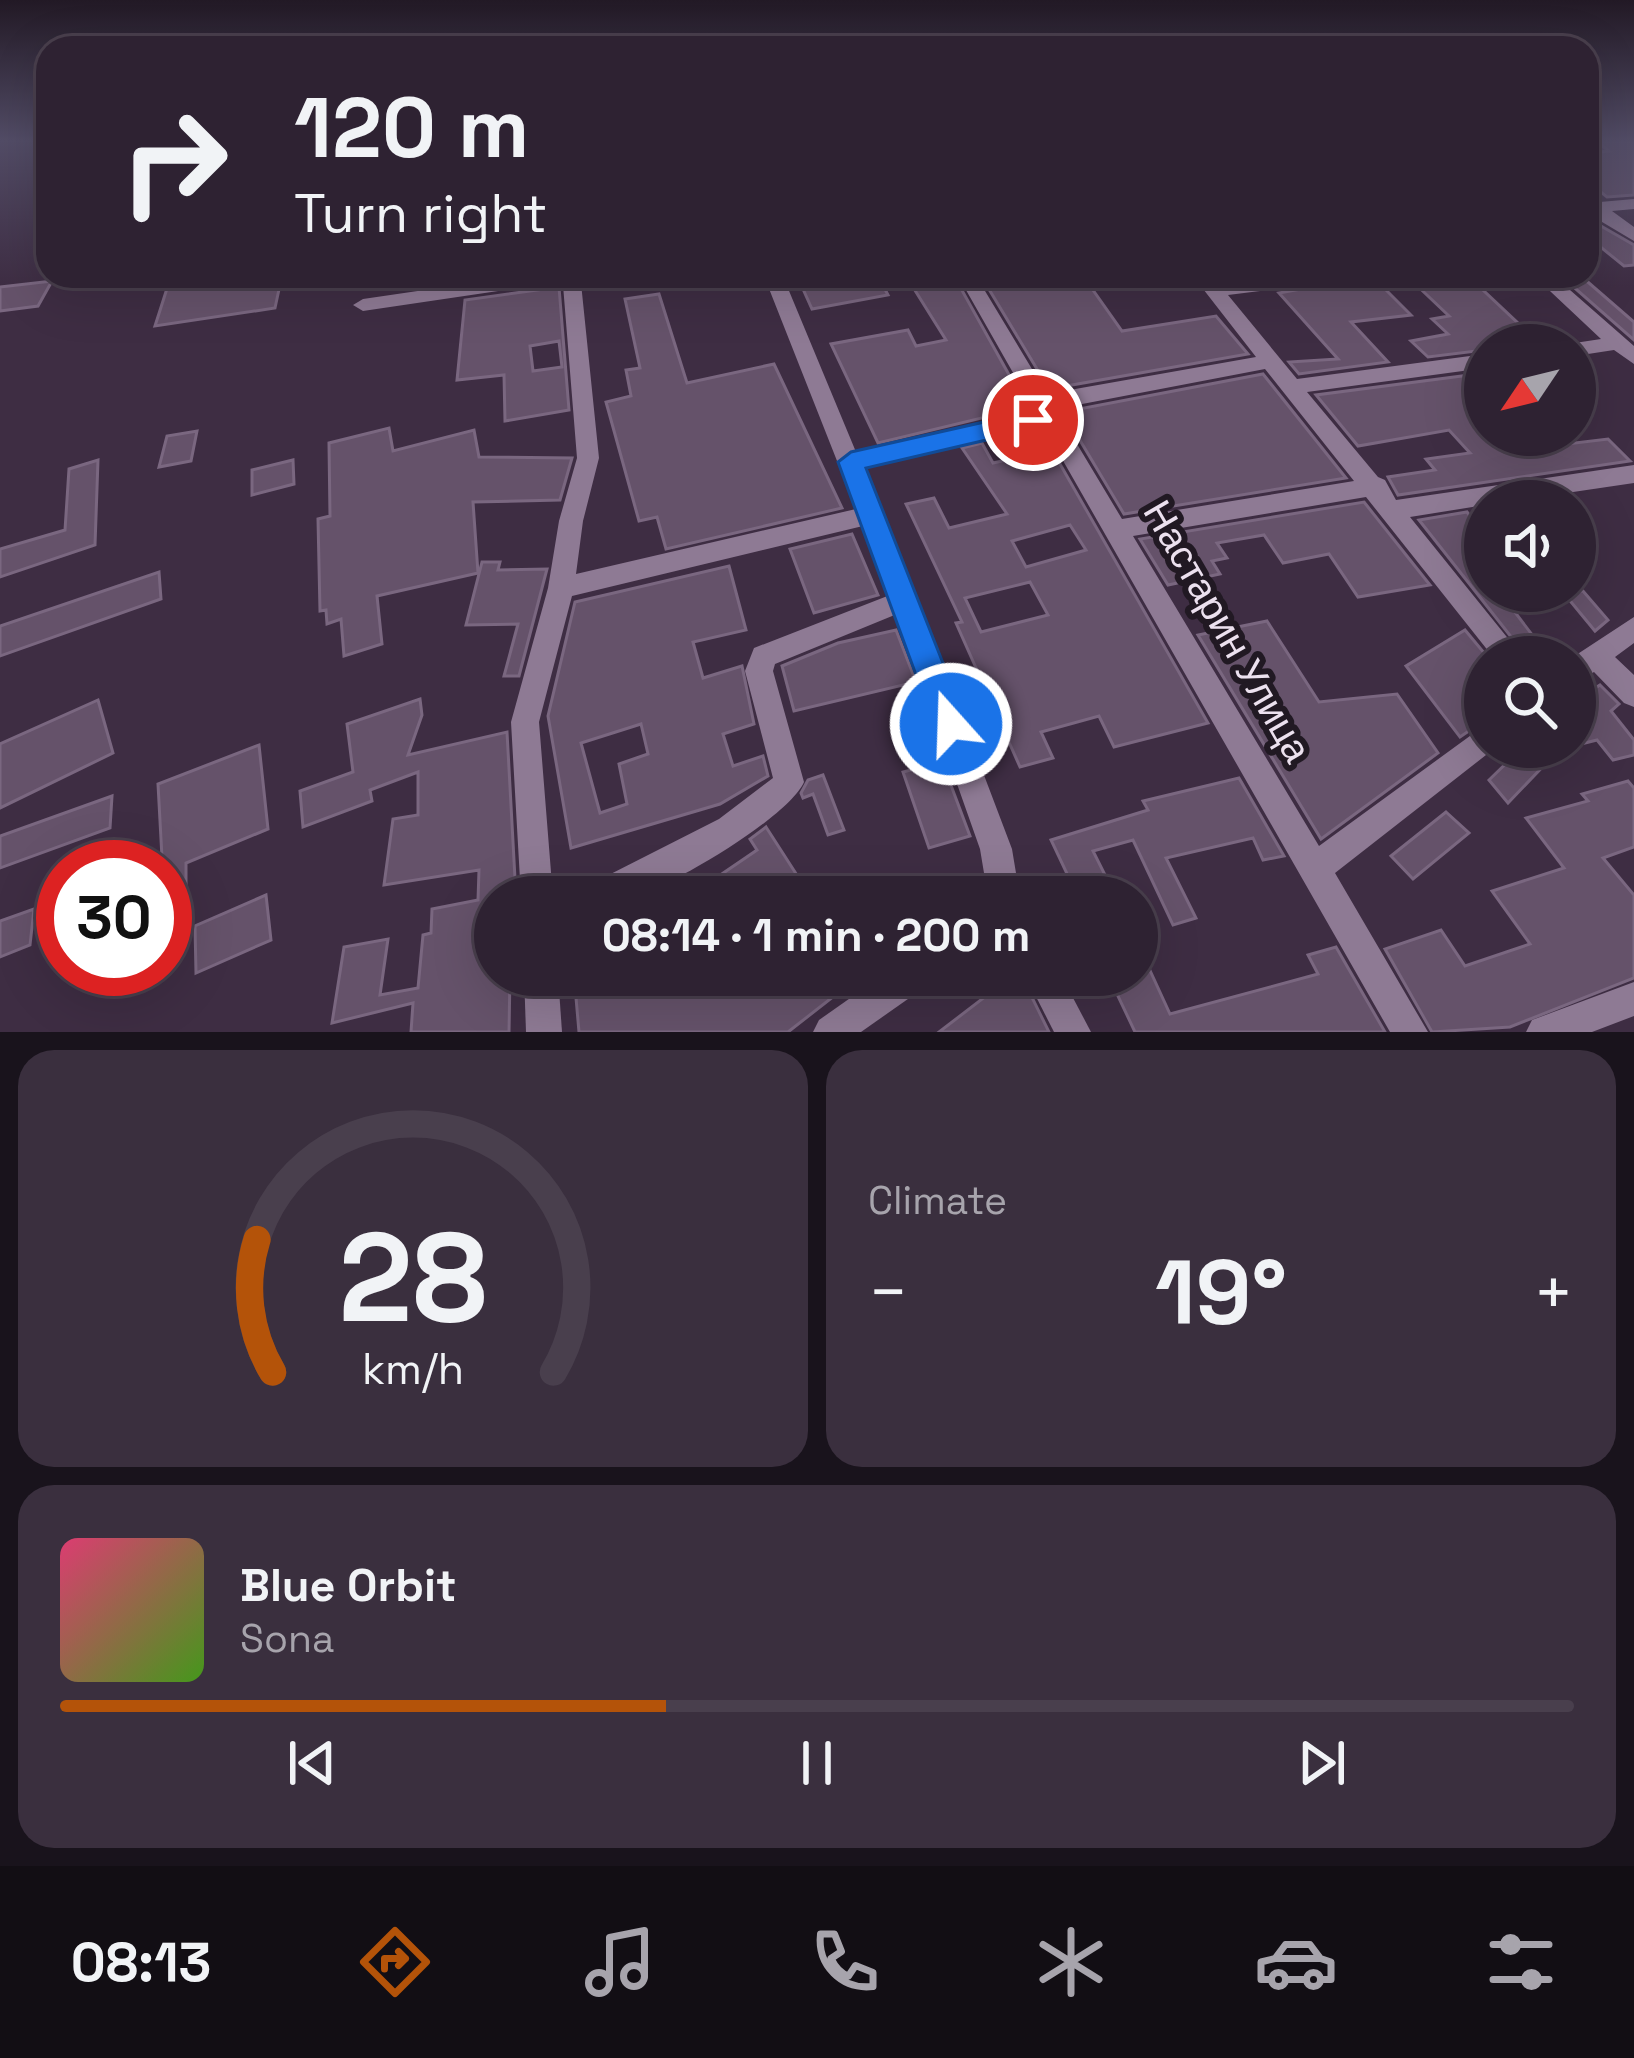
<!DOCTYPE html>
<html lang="en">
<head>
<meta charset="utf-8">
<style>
	:root { --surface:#2e2232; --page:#3a2f3e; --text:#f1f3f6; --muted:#a7a4ac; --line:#493f4d; --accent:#b45309 }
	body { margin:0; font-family:"Space Grotesk",sans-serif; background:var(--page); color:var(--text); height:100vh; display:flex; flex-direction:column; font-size:45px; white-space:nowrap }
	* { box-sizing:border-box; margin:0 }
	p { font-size:39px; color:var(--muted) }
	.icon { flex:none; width:66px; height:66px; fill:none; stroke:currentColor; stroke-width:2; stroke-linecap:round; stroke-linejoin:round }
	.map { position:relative; height:1032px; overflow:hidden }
	.panel { display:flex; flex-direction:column; gap:18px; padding:18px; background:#19131c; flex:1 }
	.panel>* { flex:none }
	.top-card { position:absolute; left:36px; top:36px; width:1563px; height:252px; border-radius:36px; box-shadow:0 12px 48px #0002,0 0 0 3px var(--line); background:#2e2232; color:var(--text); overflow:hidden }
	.needle { width:78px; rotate:235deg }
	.fabs { position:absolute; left:1464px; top:324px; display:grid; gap:24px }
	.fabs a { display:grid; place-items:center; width:132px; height:132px; border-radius:50%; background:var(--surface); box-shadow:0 12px 48px #0002,0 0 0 3px var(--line); font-size:60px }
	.speed { position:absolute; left:36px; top:840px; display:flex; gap:24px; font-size:60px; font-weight:700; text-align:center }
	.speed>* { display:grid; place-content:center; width:156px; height:156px; border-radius:50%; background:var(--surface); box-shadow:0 12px 48px #0002,0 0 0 3px var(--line); line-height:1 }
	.speed .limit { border:18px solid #d22; background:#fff; color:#111 }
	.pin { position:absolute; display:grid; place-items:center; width:102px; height:102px; color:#fff; margin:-51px; border:6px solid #fff; border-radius:50%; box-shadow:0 3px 12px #0007 }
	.me { position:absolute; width:132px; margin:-66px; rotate:340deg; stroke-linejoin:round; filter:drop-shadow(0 0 9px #0008) }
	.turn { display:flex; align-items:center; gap:42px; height:252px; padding:0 60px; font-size:54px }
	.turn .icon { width:156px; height:156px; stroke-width:2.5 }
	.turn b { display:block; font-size:84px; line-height:102px }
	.big { font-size:90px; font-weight:700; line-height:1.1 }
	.panel .tile { flex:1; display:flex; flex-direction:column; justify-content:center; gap:18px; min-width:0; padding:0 42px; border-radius:36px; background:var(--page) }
	.panel .dial { align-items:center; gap:0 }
	.dial svg { height:312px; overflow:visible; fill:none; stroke:var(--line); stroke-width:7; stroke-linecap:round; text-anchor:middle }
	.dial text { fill:var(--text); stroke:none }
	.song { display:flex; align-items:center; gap:36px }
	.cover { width:144px; height:144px; border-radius:18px; background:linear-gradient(135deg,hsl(340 70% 55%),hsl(100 70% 35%)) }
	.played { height:12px; border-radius:6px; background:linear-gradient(90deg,var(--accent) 40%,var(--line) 40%) }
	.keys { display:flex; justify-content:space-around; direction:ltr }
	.heat { display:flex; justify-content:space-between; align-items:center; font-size:66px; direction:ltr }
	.panel .tiles { flex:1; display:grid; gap:18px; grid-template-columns:1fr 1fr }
	.tile:last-child { grid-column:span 2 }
	.trip { position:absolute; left:474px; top:876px; width:684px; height:120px; border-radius:60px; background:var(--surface); box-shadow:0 12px 48px #0002,0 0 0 3px var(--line); font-weight:700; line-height:120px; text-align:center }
	.menu { display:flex; height:192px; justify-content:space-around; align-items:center; background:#120e14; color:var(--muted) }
	.menu .icon { width:84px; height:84px }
	.menu .selected { color:var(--accent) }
	.menu b { font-size:54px; color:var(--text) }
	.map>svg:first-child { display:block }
	.building { fill:#65526a; stroke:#7a6780; stroke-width:3; fill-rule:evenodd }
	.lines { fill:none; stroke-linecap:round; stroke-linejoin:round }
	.minor { fill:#8e7a94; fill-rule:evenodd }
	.route { fill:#1a73e8; stroke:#114b97; stroke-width:3 }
	.labels { text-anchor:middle; stroke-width:12; stroke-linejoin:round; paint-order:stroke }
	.street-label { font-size:39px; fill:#ece1ef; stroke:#211923 }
</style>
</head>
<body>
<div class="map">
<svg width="1634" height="1032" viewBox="0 0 1634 1032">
	<rect width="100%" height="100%" fill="#3e2d43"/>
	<g class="building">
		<path d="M1597,142h37v53l-27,2 -20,-16v-28l22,-2z"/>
		<path d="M1587,218l47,27v20l-10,1 -37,-30z"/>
		<path d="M171,276h108l2,4 -6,28 -120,18z"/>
		<path d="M853,276h25l10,19 -76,14 -9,-20z"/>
		<path d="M906,276h48l73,131 -149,36 -47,-99 77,-14 8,16 30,-6z"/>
		<path d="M981,276h102l39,55 94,-15 32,38 -199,35z"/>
		<path d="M1372,276l39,39 -60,7 37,40 -89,12 -10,-12 49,-3 -59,-66z"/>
		<path d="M1407,276h61l70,66 -53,3v5l-57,7 -17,-16 37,-7 -16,-15 17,-3z"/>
		<path d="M1561,276h20l53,46v18z"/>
		<path d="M52,281l-14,25 -38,5v-24z"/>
		<path d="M559,287l10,123 -64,11 -1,-46 -47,5 8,-80zM559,341l3,26 -29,4 -3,-25z"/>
		<path d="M659,294l28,89 87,-19 68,144 -176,41 -9,-32 -18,4 -33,-119 25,-6 -5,-26 14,-2 -15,-69z"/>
		<path d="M1485,373v62h74l8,9 41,-5 22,22 -232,34 -10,-18 47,-7 -9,-11 44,-6 -21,-23 -91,16 -42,-51z"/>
		<path d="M1263,374l83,104 -222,36 -61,-102z"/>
		<path d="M389,428l4,23 81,-21 5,27 93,1 -12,42 -87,2 5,71 -101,23 5,48 -38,12 -3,-37 -14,5 -1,-14 -6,1 -2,-92 12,-3 -1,-73z"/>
		<path d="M1040,429l168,294 -94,24 -15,-31 -58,16 12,26 -33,9 -64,-144 6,-1 -56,-118 28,-6 15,30 58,-14 -45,-66 20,-5 11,20 31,-7 -12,-20zM1070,525l16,25 -60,17 -14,-26zM1030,582l18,33 -67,17 -16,-34z"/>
		<path d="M197,431l-6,30 -32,6 8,-31z"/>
		<path d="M98,460l-3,85 -95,32v-28l65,-19 4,-61z"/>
		<path d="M293,460l1,24 -42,11v-25z"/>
		<path d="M1364,502l66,83 -72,12 -29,-43 -46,9 -19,-28 -47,8 10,15 -15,3 8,13 -52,11 -28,-46z"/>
		<path d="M1467,512l18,24v55h14l40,53 8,-1 10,14h-30l-108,-137z"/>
		<path d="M852,534l26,61 -64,18 -24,-64z"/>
		<path d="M482,562h18l-2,8 49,-1 -28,107h-15l14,-52 -52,1z"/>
		<path d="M729,566l17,64 -53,12 10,36 39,-12 12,58 -31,10 10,32 30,-10 5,20 -48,28 -149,44 -23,-132 27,-114zM641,724l7,30 -29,10 8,40 -27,9 -19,-70z"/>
		<path d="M159,572l2,27 -161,57v-30z"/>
		<path d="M1562,591h21l25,29 -13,11z"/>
		<path d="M1267,621l52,81 78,-8 41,59 -117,86 -123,-204z"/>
		<path d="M896,630l20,52 -122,29 -12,-45 56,-23z"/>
		<path d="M1465,630l20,24v66l-25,17 -54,-71z"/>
		<path d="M1600,685l19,19 -8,7 23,29v15l-21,5 -16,-20 -16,4 -6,-8v-35z"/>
		<path d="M420,699l2,16 -14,40 99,-23 9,165h-21v78h15l-1,57h-98l2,-29 -81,20 12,-76 44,-8 -8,56 38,-7 5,-53 8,-2 1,-24 46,-9 1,-30 -95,15 9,-66 25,-4v-43l-48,18 2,11 -69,26 -3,-36 53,-19 -6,-48z"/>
		<path d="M98,700l15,53 -113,55v-64z"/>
		<path d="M259,745l9,84 -82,34v42l-21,8 -7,-129z"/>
		<path d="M1523,747h23l7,9 -45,47 -19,-23z"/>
		<path d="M937,748l33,88 -41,12 -26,-76 19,-5 -5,-14z"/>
		<path d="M823,775l21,55 -16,5 -15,-41 -10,4 -2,-5 7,-13z"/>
		<path d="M1239,778l45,78 -21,4 -10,-22 -87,20 30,60 -23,7 -40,-85 -40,11 19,38 -34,8 -27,-57 97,-30 -5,-9z"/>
		<path d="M1628,781l6,7v59l-31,11 31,37v83l-124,49 -78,5 -47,-83 56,-19 24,36 65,-22 -38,-53 72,-23 -38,-50 62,-17 -6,-7z"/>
		<path d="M112,796l-2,32 -110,40v-32z"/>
		<path d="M1446,812l23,21 -56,46 -22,-23z"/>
		<path d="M766,827l45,70h-123l69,-47 -7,-11z"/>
		<path d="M266,895l5,45 -75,33 -1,-47z"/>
		<path d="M34,909l-4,36 -30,12v-36z"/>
		<path d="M1137,942l33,72 148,-40 -10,-19 28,-8 49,85h-250l-27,-57h29z"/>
		<path d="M574,975h116l5,9 13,-9h153l-73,57h-209z"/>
		<path d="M990,975h31l28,57h-110l51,-39 -8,-12z"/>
	</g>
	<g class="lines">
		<g class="minor">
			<path d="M1587,195l13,7 34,-3v10l-22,2 22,16v14l-47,-28z"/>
			<path d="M521,276h54l6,7 18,175 -16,63 -7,53 280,-65 -92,-233h68l-9,6 -36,4 69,166 170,-38 7,-6 -75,-132h18l71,118 209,-37 -63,-81h19l7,8 66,-8h54l-9,6 -102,13 69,84 188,-25v14l-178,24 71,85 7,3 11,20 238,-35v18l-121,18h-28v4l-75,12 113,140h-30l-127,-160 -233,39 186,310 166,-121v22l10,1 -160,125 93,159h-38l-348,-608 -179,44 22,46 127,335 8,48h-32l-8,-48 -83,-235 -122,50 -2,7 31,111c-15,35 -137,108 -174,115 -15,3 -33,0 -48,0l5,-11 132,-67 54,-41 -28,-107 9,-23 136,-53 -27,-69 -291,70 -33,126 14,175h-32l-10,-175 37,-134 11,-67 18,-63 -14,-173 -4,-3 -196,29 -10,-6 10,-6zM1265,369l89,112 -232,38 -66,-110z"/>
			<path d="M1534,276h20l80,70v18l-20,-14 -39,6v-11l-7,-1 33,-5z"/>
			<path d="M1634,617v26l-19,14 19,18v32l-10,-4 -30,-31 -19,11 -2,-26z"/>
			<path d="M524,975h34l4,57h-36z"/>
			<path d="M883,975h47l-5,12 -64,45h-48l6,-12z"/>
			<path d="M1025,975h36l30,57h-37z"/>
			<path d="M1634,982v34l-42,16h-66l6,-12z"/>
		</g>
	</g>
	<linearGradient id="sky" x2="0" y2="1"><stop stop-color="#221925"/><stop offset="0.49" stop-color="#524c66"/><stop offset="1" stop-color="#524c66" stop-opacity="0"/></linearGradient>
	<rect width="1634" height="287" fill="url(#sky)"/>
	<path class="route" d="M1033,411l12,9 -3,7 -176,41 101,256 -5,11 -11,5 -12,-5 -5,-11 -96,-262 13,-10z"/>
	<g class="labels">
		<g class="street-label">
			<text transform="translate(1228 631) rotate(60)" y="14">Настарин Улица</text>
		</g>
	</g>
</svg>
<div class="fabs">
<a><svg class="needle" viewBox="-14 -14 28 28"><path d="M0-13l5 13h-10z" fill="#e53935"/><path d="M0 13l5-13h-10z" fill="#a7a4ac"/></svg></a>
<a><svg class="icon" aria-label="sound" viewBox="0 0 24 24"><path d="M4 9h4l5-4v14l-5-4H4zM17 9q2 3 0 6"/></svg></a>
<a><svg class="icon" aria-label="search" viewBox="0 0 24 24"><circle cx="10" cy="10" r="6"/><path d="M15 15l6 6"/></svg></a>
</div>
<div class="speed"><div class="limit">30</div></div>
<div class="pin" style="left:1033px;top:420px;background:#d93025"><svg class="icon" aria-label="arrive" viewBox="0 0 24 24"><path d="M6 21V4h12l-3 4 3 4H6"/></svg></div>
<svg class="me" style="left:951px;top:724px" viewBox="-20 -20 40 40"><circle r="17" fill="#1a73e8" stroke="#fff" stroke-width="3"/><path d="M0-11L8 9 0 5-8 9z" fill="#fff"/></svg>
<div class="trip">08:14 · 1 min · 200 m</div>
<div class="top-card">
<div class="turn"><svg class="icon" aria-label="right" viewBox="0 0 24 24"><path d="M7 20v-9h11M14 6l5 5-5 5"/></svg><div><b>120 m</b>Turn right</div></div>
</div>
</div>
<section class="panel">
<div class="tiles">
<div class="tile dial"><svg viewBox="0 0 100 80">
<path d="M14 69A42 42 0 1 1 86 69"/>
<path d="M14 69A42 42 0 0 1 10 35" stroke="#b45309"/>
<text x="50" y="56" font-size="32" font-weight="700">28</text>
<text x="50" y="72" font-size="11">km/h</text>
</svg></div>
<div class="tile"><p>Climate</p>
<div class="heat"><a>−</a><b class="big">19°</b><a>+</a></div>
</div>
<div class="tile">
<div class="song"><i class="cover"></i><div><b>Blue Orbit</b><p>Sona</p></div></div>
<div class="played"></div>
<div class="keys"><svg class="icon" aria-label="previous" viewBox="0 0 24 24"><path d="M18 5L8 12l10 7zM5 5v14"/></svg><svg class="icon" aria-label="pause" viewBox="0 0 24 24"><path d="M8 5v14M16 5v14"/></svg><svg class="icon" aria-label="next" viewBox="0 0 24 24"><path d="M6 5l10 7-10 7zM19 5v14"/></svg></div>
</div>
</div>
</section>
<nav class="menu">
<b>08:13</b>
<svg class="icon selected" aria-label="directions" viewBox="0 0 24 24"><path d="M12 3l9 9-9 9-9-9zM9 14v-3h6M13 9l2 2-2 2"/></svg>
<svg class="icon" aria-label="music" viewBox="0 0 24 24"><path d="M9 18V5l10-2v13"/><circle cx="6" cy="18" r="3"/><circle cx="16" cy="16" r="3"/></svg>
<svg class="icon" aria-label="phone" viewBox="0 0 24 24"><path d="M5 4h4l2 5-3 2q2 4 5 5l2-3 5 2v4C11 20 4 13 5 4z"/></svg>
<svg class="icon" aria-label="climate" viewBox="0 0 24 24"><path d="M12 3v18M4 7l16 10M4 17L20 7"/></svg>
<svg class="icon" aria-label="car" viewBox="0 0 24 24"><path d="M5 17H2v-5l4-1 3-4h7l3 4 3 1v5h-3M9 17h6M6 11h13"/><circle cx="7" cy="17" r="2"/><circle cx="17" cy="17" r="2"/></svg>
<svg class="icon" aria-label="filters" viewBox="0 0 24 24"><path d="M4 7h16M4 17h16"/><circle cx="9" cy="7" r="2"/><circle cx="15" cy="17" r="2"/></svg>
</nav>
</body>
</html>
